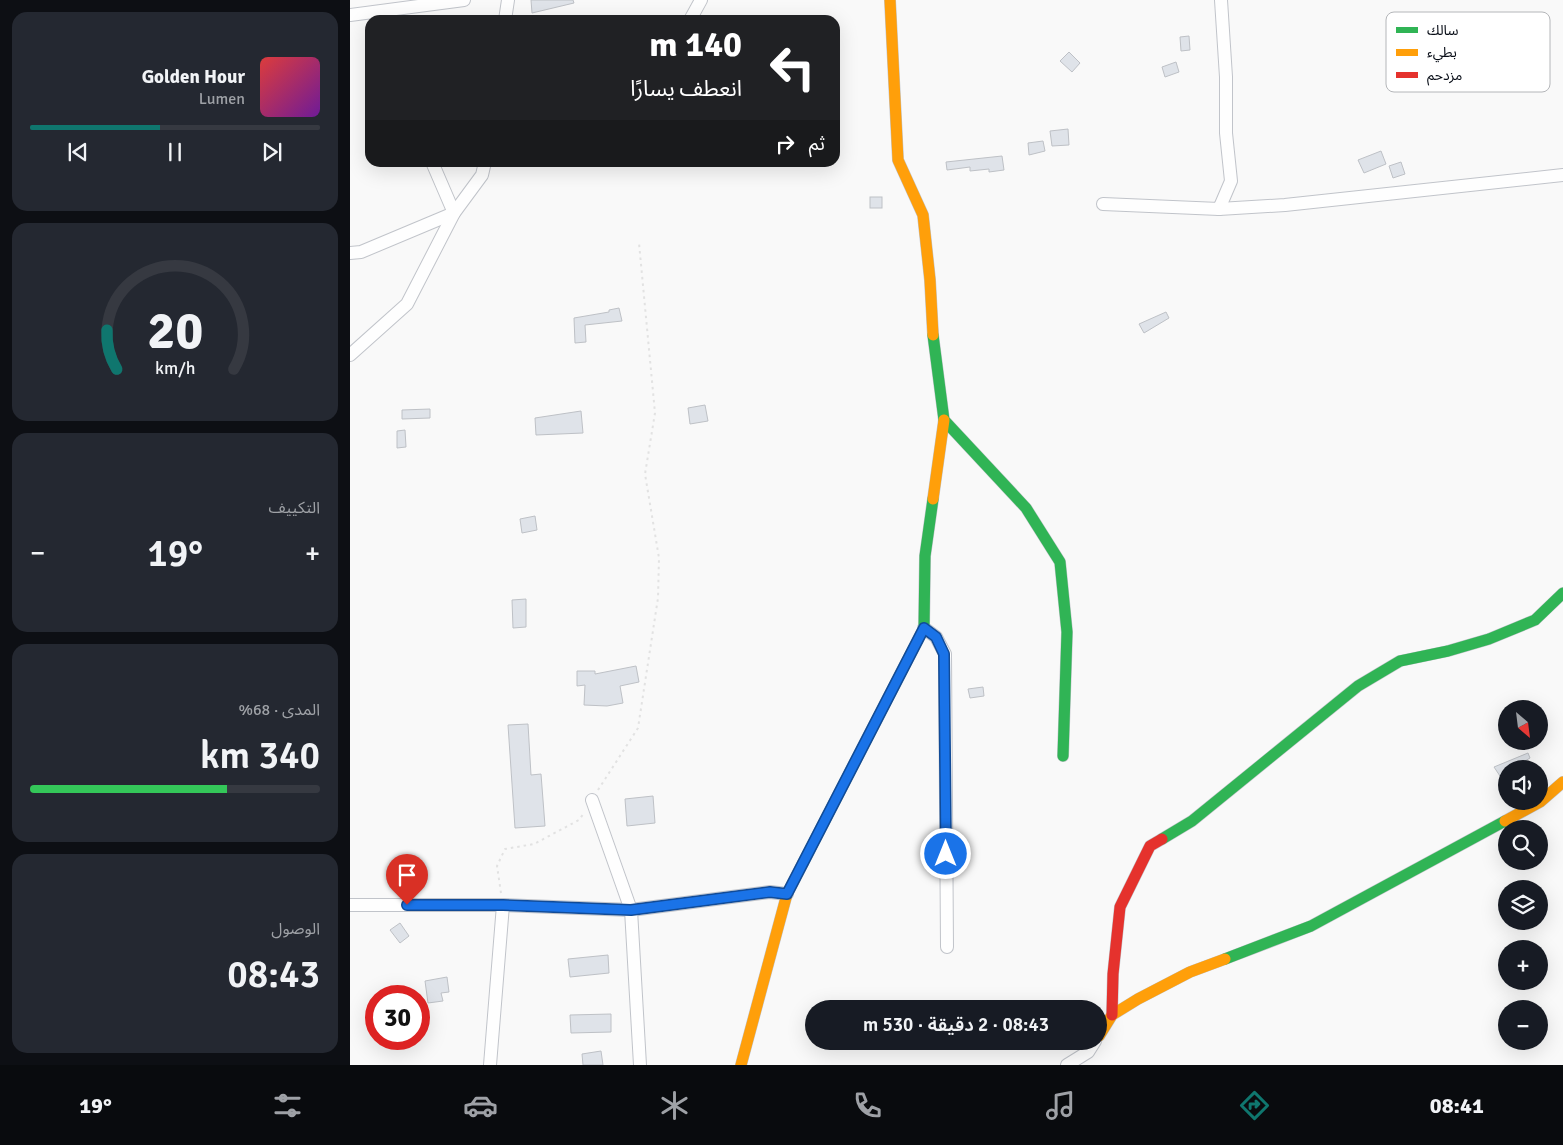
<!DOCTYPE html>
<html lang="ar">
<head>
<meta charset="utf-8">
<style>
	:root { --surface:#171b24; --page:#242831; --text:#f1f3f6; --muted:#9ea1a6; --line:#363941; --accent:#0f766e }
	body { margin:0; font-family:Signika,"Noto Sans Arabic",sans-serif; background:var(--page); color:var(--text); direction:rtl; height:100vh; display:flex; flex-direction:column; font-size:19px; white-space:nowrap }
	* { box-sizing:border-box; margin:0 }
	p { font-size:16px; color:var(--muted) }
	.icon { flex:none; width:28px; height:28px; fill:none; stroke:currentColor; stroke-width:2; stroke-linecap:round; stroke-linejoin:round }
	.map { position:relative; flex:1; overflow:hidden; direction:ltr }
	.drawer { display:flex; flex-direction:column; gap:12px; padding:12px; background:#0d0f14; width:350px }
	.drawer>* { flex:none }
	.banner { position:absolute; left:15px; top:15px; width:475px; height:152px; border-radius:15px; box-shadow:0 5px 20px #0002; direction:rtl; background:#202124; color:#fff; overflow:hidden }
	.needle { width:32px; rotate:152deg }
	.fabs { position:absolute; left:1148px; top:700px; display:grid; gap:10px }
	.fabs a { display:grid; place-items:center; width:50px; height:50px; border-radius:50%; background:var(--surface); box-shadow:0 5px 20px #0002; font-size:25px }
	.speed { position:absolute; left:15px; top:985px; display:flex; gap:10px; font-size:25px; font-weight:700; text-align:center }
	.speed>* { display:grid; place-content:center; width:65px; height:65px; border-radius:50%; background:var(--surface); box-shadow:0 5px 20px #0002; line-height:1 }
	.speed .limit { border:8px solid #d22; background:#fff; color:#111 }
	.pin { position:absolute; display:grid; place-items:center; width:42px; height:42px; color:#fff; margin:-51px -21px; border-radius:50% 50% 50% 0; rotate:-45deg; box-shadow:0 0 5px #0007 }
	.pin .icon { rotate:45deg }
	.me { position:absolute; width:55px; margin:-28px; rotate:0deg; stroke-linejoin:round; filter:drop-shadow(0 0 4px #0008) }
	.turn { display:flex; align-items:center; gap:18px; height:105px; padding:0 15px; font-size:22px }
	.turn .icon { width:65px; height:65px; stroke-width:2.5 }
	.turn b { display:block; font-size:35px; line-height:42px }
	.then { display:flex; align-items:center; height:48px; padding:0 15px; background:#0003; gap:10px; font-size:19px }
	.big { font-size:38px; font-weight:600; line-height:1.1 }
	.drawer .widget { flex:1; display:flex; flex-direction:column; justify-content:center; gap:8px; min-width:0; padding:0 18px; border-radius:15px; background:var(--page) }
	.drawer .dial { align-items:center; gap:0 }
	.dial svg { height:130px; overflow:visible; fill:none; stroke:var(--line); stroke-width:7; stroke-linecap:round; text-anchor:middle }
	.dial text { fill:var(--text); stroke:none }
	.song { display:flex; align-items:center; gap:15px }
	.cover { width:60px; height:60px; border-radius:8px; background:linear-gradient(135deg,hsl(0 70% 55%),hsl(280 70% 35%)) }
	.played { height:5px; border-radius:2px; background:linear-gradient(90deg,var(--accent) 45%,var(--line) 45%) }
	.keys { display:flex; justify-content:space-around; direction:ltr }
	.heat { display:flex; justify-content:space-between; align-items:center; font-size:28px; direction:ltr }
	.charge { height:8px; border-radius:4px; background:linear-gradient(90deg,#34c759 68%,var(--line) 0) }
	.trip { position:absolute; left:455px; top:1000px; width:302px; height:50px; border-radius:25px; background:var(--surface); box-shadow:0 5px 20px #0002; font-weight:600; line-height:50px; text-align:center; direction:rtl }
	.dock { display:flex; height:80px; justify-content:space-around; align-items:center; background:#090b0e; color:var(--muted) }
	.dock .icon { width:35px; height:35px }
	.dock .current { color:var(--accent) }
	.dock b { font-size:22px; color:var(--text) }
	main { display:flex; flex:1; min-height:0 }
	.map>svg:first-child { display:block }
	.building { fill:#dfe3e9; stroke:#bec1c6 }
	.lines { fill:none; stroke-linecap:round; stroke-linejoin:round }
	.street-casing { stroke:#c1c4ca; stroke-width:14 }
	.fast-casing { stroke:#c1c4ca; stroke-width:12 }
	.slow-casing { stroke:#c1c4ca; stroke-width:12 }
	.jam-casing { stroke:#c1c4ca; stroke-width:12 }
	.path { stroke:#e2e2e2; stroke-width:2; stroke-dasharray:2.5 4; stroke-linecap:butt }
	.street { stroke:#fefefe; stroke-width:12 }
	.fast { stroke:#30b455; stroke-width:11 }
	.slow { stroke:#ff9f0a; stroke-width:11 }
	.jam { stroke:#e5322d; stroke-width:11 }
	.route-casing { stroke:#114b97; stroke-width:12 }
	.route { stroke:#1a73e8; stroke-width:9 }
	.key { fill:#fff; stroke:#b4b6b9; stroke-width:1 }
	.key-label { font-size:14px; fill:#060b15 }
</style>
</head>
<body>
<main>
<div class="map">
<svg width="1213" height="1065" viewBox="0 0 1213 1065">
	<rect width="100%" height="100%" fill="#f9f9f9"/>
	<g class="building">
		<path d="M181,0h42l1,3 -42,10z"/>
		<path d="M839,36l1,14 -9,1 -1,-14z"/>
		<path d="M719,52l11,11 -8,9 -12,-11z"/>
		<path d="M826,62l3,10 -14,5 -3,-10z"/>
		<path d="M718,129l1,16 -17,1 -2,-15z"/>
		<path d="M693,141l2,10 -16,4 -1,-12z"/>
		<path d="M1031,151l5,13 -22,9 -6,-13z"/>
		<path d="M652,156l2,14 -15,2v-3l-19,2v-4l-23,3 -1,-8z"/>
		<path d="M1051,162l4,12 -12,4 -4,-12z"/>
		<rect x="520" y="197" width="12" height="11"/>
		<path d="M269,308l3,13 -37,4 1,17 -11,1 -1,-25 35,-6v-2z"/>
		<path d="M816,312l3,6 -25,15 -5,-9z"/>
		<path d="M355,405l3,16 -18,3 -2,-16z"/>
		<path d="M80,409v9l-28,1v-9z"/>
		<path d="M231,411l2,22 -47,2 -1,-17z"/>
		<path d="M55,430l1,17 -9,1v-17z"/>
		<path d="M185,516l2,14 -15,3 -2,-14z"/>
		<path d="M176,599v28l-13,1 -1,-28z"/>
		<path d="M286,666l3,16 -19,4 3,17 -16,3 -23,-1 1,-20 -8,1v-15h18v3z"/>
		<path d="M633,687l1,9 -14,2 -2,-9z"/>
		<path d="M178,724l3,51 10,-1 4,52 -30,2 -7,-103z"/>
		<path d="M1178,753l2,5 -18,11h-6v3l-6,4 -6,-9z"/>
		<path d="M303,796l2,27 -28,3 -2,-27z"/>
		<path d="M50,923l9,13 -9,7 -10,-13z"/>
		<path d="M258,955l1,18 -39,4 -2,-18z"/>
		<path d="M97,977l2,15 -8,1 2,8 -15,2 -3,-22z"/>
		<path d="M261,1014v18l-40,1 -1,-18z"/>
		<path d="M251,1051l2,14h-20l-1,-11z"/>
	</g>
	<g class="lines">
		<g class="street-casing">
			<g id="street">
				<path d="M0,15l114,-15"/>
				<path d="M155,20l3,-20"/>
				<path d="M340,20l11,-20"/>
				<path d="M753,204l116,5 12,-28 -5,-48v-56l-5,-77"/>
				<path d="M869,209l66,-4 278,-30"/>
				<path d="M0,253l11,-1 93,-39 -22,-51"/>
				<path d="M0,355l57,-51 47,-91 28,-38 3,-13"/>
				<path d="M574,628l12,9 9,17 2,293"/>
				<path d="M242,800l39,110 9,155"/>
				<path d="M0,905h153l128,5 139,-18 17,2"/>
				<path d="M140,1065l13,-160"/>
				<path d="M717,1065l21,-13 7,-11"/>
			</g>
		</g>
		<g class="fast-casing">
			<g id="fast">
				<path d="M583,335l11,85 82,88 34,54 7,70 -4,124"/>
				<path d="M812,839l30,-18 166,-135 42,-25 48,-10 41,-12 46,-19 28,-27"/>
				<path d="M453,863l121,-235 1,-72 8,-57"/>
				<path d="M875,959l86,-33 194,-105"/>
			</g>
		</g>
		<g class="slow-casing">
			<g id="slow">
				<path d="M540,0l8,160 25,55 7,65 3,55"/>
				<path d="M583,499l11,-79"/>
				<path d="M1155,821l35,-19 23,-20"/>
				<path d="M749,1036l13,-21 26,-16 52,-27 35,-13"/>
				<path d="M391,1065l46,-171 16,-31"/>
			</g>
		</g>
		<g class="jam-casing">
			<path id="jam" d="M762,1015l1,-41 7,-67 30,-61 12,-7"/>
		</g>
		<g class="path">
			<path d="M248,790l40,-62 20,-130 1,-40 -14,-84 10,-61 -16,-170"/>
			<path d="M151,893l-4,-27 8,-17 29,-5 45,-24 5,-7"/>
		</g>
		<use href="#street" class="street"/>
		<use href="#fast" class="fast"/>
		<use href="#slow" class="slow"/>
		<use href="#jam" class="jam"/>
	</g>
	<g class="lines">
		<g class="route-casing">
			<path id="route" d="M57,905h96l128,5 139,-18 17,2 137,-266 12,9 8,17 2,200"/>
		</g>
		<use href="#route" class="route"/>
	</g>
	<rect x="1036" y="12" width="164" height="80" rx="8" class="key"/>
	<rect x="1046" y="27" width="22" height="6" fill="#30b455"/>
	<rect x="1046" y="49" width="22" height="7" fill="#ff9f0a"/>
	<rect x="1046" y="72" width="22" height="6" fill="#e5322d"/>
	<g class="key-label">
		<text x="1077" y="35">سالك</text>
		<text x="1077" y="57">بطيء</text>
		<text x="1077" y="80">مزدحم</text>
	</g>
</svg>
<div class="fabs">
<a><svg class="needle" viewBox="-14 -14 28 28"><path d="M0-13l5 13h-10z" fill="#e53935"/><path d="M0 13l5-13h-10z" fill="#9ea1a6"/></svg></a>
<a><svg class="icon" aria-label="sound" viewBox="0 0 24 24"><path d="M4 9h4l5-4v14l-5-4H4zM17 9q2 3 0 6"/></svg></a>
<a><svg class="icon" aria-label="search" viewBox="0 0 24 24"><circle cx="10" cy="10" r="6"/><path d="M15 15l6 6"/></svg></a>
<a><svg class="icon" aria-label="layers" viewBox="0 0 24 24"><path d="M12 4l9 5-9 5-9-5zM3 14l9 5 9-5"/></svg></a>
<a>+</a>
<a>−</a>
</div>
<div class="speed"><div class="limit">30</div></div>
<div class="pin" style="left:57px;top:905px;background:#d93025"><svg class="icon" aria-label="arrive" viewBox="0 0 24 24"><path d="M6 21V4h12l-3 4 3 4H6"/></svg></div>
<svg class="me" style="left:596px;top:854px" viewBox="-20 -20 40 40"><circle r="17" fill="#1a73e8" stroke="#fff" stroke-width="3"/><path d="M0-11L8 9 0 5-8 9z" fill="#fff"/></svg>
<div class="trip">08:43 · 2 دقيقة · 530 m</div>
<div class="banner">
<div class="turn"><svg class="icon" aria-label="left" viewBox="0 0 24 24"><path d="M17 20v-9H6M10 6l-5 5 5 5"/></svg><div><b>140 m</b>انعطف يسارًا</div></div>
<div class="then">ثم<svg class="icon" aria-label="right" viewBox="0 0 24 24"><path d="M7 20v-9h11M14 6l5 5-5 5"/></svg></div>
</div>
</div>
<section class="drawer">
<div class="widget">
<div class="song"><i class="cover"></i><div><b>Golden Hour</b><p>Lumen</p></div></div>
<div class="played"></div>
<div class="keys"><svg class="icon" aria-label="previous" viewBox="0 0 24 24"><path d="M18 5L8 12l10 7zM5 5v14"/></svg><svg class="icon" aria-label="pause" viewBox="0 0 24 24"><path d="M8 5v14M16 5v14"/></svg><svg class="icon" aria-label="next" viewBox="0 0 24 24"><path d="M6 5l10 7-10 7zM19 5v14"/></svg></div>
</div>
<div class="widget dial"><svg viewBox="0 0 100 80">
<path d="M14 69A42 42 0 1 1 86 69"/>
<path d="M14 69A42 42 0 0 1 8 45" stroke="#0f766e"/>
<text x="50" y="56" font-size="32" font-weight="700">20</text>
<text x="50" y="72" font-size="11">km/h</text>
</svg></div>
<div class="widget"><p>التكييف</p>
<div class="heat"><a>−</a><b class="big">19°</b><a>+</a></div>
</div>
<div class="widget"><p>المدى · 68%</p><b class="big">340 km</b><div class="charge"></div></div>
<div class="widget"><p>الوصول</p><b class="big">08:43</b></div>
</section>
</main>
<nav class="dock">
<b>08:41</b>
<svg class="icon current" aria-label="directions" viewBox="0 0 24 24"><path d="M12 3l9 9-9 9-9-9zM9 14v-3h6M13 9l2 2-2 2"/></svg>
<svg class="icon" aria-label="music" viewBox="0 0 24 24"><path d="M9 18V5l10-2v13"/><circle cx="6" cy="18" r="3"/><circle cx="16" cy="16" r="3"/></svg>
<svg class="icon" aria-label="phone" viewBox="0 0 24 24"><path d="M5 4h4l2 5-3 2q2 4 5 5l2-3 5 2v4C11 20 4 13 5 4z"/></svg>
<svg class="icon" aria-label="climate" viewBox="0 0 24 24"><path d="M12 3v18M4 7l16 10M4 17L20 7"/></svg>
<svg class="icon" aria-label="car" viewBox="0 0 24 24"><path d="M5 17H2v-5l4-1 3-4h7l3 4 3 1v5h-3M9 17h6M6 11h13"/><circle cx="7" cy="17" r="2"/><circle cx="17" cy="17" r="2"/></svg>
<svg class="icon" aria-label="filters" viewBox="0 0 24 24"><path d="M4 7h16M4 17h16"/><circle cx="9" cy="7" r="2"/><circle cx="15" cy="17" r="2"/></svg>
<b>19°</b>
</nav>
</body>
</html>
